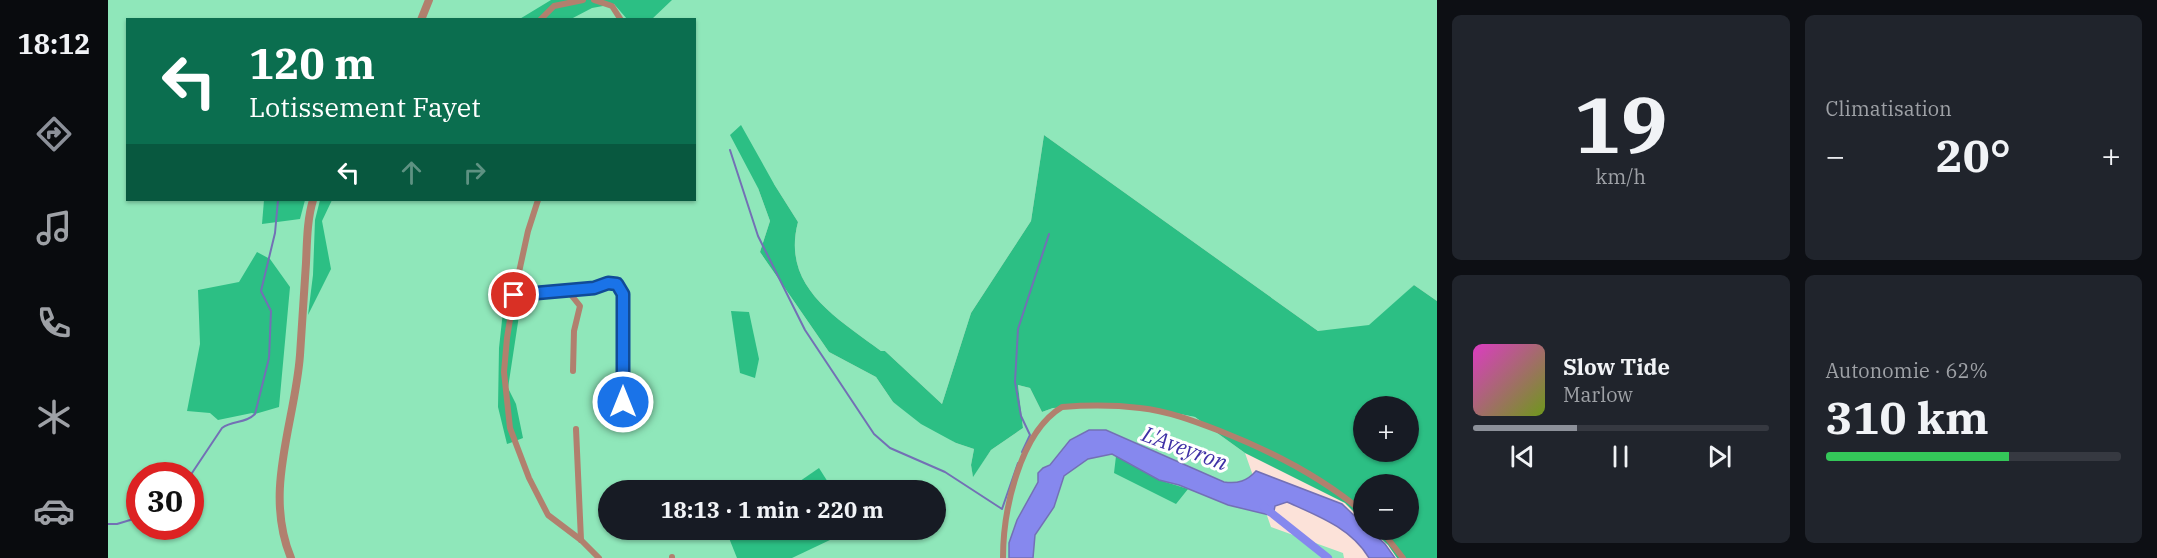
<!DOCTYPE html>
<html lang="fr">
<head>
<meta charset="utf-8">
<style>
	:root { --surface:#171b24; --page:#20242c; --text:#f1f3f6; --muted:#9ea1a6; --line:#363941; --accent:#8c9099 }
	body { margin:0; font-family:"IBM Plex Serif",serif; background:var(--page); color:var(--text); height:100vh; display:flex; flex-direction:column; font-size:22px; white-space:nowrap }
	* { box-sizing:border-box; margin:0 }
	p { font-size:20px; color:var(--muted) }
	.icon { flex:none; width:33px; height:33px; fill:none; stroke:currentColor; stroke-width:2; stroke-linecap:round; stroke-linejoin:round }
	.map { position:relative; flex:1; overflow:hidden }
	.panel { display:flex; flex-direction:column; gap:15px; padding:15px; background:#0d0f14; width:720px }
	.panel>* { flex:none }
	.top-card { position:absolute; left:18px; top:18px; width:570px; height:183px; border-radius:0px; box-shadow:0 2px 4px #0004; background:#0b6e4f; color:#fff; overflow:hidden }
	.buttons { position:absolute; left:1245px; top:396px; display:grid; gap:12px }
	.buttons a { display:grid; place-items:center; width:66px; height:66px; border-radius:50%; background:var(--surface); box-shadow:0 2px 4px #0004; font-size:30px }
	.speed { position:absolute; left:18px; top:462px; display:flex; gap:12px; font-size:30px; font-weight:700; text-align:center }
	.speed>* { display:grid; place-content:center; width:78px; height:78px; border-radius:50%; background:var(--surface); box-shadow:0 2px 4px #0004; line-height:1 }
	.speed .limit { border:9px solid #d22; background:#fff; color:#111 }
	.pin { position:absolute; display:grid; place-items:center; width:51px; height:51px; color:#fff; margin:-26px; border:3px solid #fff; border-radius:50%; box-shadow:0 2px 6px #0007 }
	.me { position:absolute; width:66px; margin:-33px; rotate:0deg; stroke-linejoin:round; filter:drop-shadow(0 0 4px #0008) }
	.turn { display:flex; align-items:center; gap:21px; height:126px; padding:0 24px; font-size:27px }
	.turn .icon { width:78px; height:78px; stroke-width:2.5 }
	.turn b { display:block; font-size:42px; line-height:51px }
	.lanes { display:flex; align-items:center; height:57px; padding:0 24px; background:#0003; justify-content:center; gap:30px; direction:ltr }
	.lanes .off { opacity:.35 }
	.big { font-size:45px; font-weight:800; line-height:1.1 }
	.panel .card { flex:1; display:flex; flex-direction:column; justify-content:center; gap:9px; min-width:0; padding:0 21px; border-radius:9px; background:var(--page) }
	.panel .dial { align-items:center; gap:0 }
	.dial b { font-size:78px; line-height:1 }
	.song { display:flex; align-items:center; gap:18px }
	.cover { width:72px; height:72px; border-radius:9px; background:linear-gradient(135deg,hsl(310 70% 55%),hsl(80 70% 35%)) }
	.played { height:6px; border-radius:3px; background:linear-gradient(90deg,var(--accent) 35%,var(--line) 35%) }
	.keys { display:flex; justify-content:space-around; direction:ltr }
	.heat { display:flex; justify-content:space-between; align-items:center; font-size:33px; direction:ltr }
	.charge { height:9px; border-radius:4px; background:linear-gradient(90deg,#34c759 62%,var(--line) 0) }
	.panel .tiles { flex:1; display:grid; gap:15px; grid-template-columns:repeat(2,1fr) }
	.trip { position:absolute; left:490px; top:480px; width:348px; height:60px; border-radius:30px; background:var(--surface); box-shadow:0 2px 4px #0004; font-weight:800; line-height:60px; text-align:center }
	main { display:flex; flex:1; min-height:0 }
	.tab-bar { display:flex; flex-direction:column; width:108px; justify-content:space-around; align-items:center; background:#090b0e; color:var(--muted) }
	.tab-bar .icon { width:42px; height:42px }
	.tab-bar .on { color:var(--accent) }
	.tab-bar b { font-size:27px; color:var(--text) }
	.map>svg:first-child { display:block }
	.green { fill:#8fe7ba; fill-rule:evenodd }
	.forest { fill:#2cbf84; fill-rule:evenodd }
	.water { fill:#8688ee; stroke:#7370b5; stroke-width:1.5 }
	.lines { fill:none; stroke-linecap:round; stroke-linejoin:round }
	.stream { stroke:#7370b5; stroke-width:2 }
	.canal { stroke:#8688ee; stroke-width:8 }
	.minor { stroke:#b1806e; stroke-width:6 }
	.tertiary { stroke:#b1806e; stroke-width:8 }
	.route-casing { stroke:#114b97; stroke-width:15 }
	.route { stroke:#1a73e8; stroke-width:10 }
	.labels { text-anchor:middle; stroke-width:6; stroke-linejoin:round; paint-order:stroke }
	.water-label { font-size:22px; font-style:italic; fill:#3f31a6; stroke:#fff }
</style>
</head>
<body>
<main>
<nav class="tab-bar">
<b>18:12</b>
<svg class="icon on" aria-label="directions" viewBox="0 0 24 24"><path d="M12 3l9 9-9 9-9-9zM9 14v-3h6M13 9l2 2-2 2"/></svg>
<svg class="icon" aria-label="music" viewBox="0 0 24 24"><path d="M9 18V5l10-2v13"/><circle cx="6" cy="18" r="3"/><circle cx="16" cy="16" r="3"/></svg>
<svg class="icon" aria-label="phone" viewBox="0 0 24 24"><path d="M5 4h4l2 5-3 2q2 4 5 5l2-3 5 2v4C11 20 4 13 5 4z"/></svg>
<svg class="icon" aria-label="climate" viewBox="0 0 24 24"><path d="M12 3v18M4 7l16 10M4 17L20 7"/></svg>
<svg class="icon" aria-label="car" viewBox="0 0 24 24"><path d="M5 17H2v-5l4-1 3-4h7l3 4 3 1v5h-3M9 17h6M6 11h13"/><circle cx="7" cy="17" r="2"/><circle cx="17" cy="17" r="2"/></svg>
</nav>
<div class="map">
<svg width="1329" height="558" viewBox="0 0 1329 558">
	<rect width="100%" height="100%" fill="#fce2d9"/>
	<path class="green" d="M0,0h1329v301l-23,-16 -45,44 -51,2 -274,-196 -13,86 -60,92 -29,91 -57,-53h-4c-45,-34 -100,-64 -83,-129l-24,-38 -16,4 12,33 -10,31 69,100 47,25 17,25 63,41 18,6 -3,16 2,11 18,-26 32,-22 -5,-43 12,3 12,24 11,-4 82,-3 60,12 50,36 26,74 72,26 1,5h-1236zM20,20h566v180h-566zM32,476h50v50h-50zM501,490h327v40h-327z"/>
	<g class="forest">
		<path d="M443,0h121l-20,19h-25l-13,-15 -22,4 -21,11 -53,1z"/>
		<path d="M633,125l33,59 24,38c-17,65 38,95 83,129h4l57,53 29,-91 60,-92 13,-86 274,196 51,-6 45,-40 23,16v257h-40l-9,-13 -16,-15h36v-46h-44l-1,37 -18,-18 -100,-50 -50,-36 -60,-12 -82,3 -11,4 -12,-24 -12,-3 5,43 -32,22 -18,27 -2,-12 3,-16 -18,-6 -35,-19 -28,-22 -17,-25 -47,-25 -69,-100 10,-31 -12,-33 -28,-53zM1256,406h44v46h-44z"/>
		<path d="M156,200h41l-5,19 -38,5z"/>
		<path d="M212,200h12l-10,21 9,48 -23,46 5,-40 2,-55z"/>
		<path d="M149,252l13,7 20,28 -11,120 -24,7 -3,-1 -34,7 -8,-7 -23,-2 13,-67 -2,-54 41,-8z"/>
		<path d="M397,293h5l10,16 -12,79 8,16 7,34 -16,6 -9,-37 1,-59z"/>
		<path d="M623,311l18,1 10,47 -4,19 -15,-5z"/>
		<path d="M1008,456l43,24 29,9 -12,15 -62,-31z"/>
		<path d="M711,468l14,22h-46z"/>
		<path d="M624,530h119l-59,28h-55l-10,-25z"/>
	</g>
	<path class="water" d="M981,430h17l118,52c14,2 23,-1 32,-11l86,33 21,20 1,6h6l15,14 10,14h-26c-18,-30 -51,-42 -82,-56l-12,4 -1,5 -5,4 -41,-10 -49,-20 -20,-5 -47,-26 -24,5 -24,17 -10,31 -19,28 -2,23h-24v-15l8,-23 21,-38v-9l5,-5 7,-3 20,-25z"/>
	<g class="lines">
		<g class="stream">
			<path d="M622,150l28,86 47,94 69,104 16,14 55,24 57,37 16,-46"/>
			<path d="M914,452l8,-17 -9,-19 -6,-34 3,-53 31,-95"/>
			<path d="M82,476l32,-48c11,-8 23,-4 33,-14l14,-56 2,-47 -10,-20 14,-58 3,-33"/>
			<path d="M0,524h9l23,-7"/>
		</g>
		<path class="canal" d="M1156,507l64,51"/>
		<g class="minor">
			<path d="M486,0l18,6 9,14"/>
			<path d="M432,20l14,-14 29,-6"/>
			<path d="M430,200l-10,31 -14,64 -7,43 -3,34 6,56 19,50 19,37 33,25 18,18"/>
			<path d="M460,291l26,-3 14,-5 9,1 6,10v108"/>
			<path d="M406,295l54,-4 12,15 -6,25 -1,40"/>
			<path d="M468,429l5,111"/>
			<path d="M1273,530l22,28"/>
			<path d="M564,557v1"/>
			<path d="M895,558c0,-46 16,-125 59,-151 25,-2 53,-2 78,1 28,3 54,13 80,23 51,20 101,45 144,82"/>
		</g>
		<g class="tertiary">
			<path d="M313,20l8,-20"/>
			<path d="M183,558c-28,-67 4,-135 9,-203 2,-31 4,-61 6,-92 1,-21 1,-43 7,-63"/>
		</g>
	</g>
	<g class="lines">
		<g class="route-casing">
			<path id="route" d="M406,295l80,-7 14,-5 9,1 6,10v108"/>
		</g>
		<use href="#route" class="route"/>
	</g>
	<g class="labels">
		<g class="water-label">
			<text transform="translate(1077 448) rotate(20)" y="8">L'Aveyron</text>
		</g>
	</g>
</svg>
<div class="buttons">
<a>+</a>
<a>−</a>
</div>
<div class="speed"><div class="limit">30</div></div>
<div class="pin" style="left:406px;top:295px;background:#d93025"><svg class="icon" aria-label="arrive" viewBox="0 0 24 24"><path d="M6 21V4h12l-3 4 3 4H6"/></svg></div>
<svg class="me" style="left:515px;top:402px" viewBox="-20 -20 40 40"><circle r="17" fill="#1a73e8" stroke="#fff" stroke-width="3"/><path d="M0-11L8 9 0 5-8 9z" fill="#fff"/></svg>
<div class="trip">18:13 · 1 min · 220 m</div>
<div class="top-card">
<div class="turn"><svg class="icon" aria-label="left" viewBox="0 0 24 24"><path d="M17 20v-9H6M10 6l-5 5 5 5"/></svg><div><b>120 m</b>Lotissement Fayet</div></div>
<div class="lanes"><svg class="icon" aria-label="left" viewBox="0 0 24 24"><path d="M17 20v-9H6M10 6l-5 5 5 5"/></svg><svg class="icon off" aria-label="ahead" viewBox="0 0 24 24"><path d="M12 20V5M6 11l6-6 6 6"/></svg><svg class="icon off" aria-label="right" viewBox="0 0 24 24"><path d="M7 20v-9h11M14 6l5 5-5 5"/></svg></div>
</div>
</div>
<section class="panel">
<div class="tiles">
<div class="card dial"><b>19</b><p>km/h</p></div>
<div class="card"><p>Climatisation</p>
<div class="heat"><a>−</a><b class="big">20°</b><a>+</a></div>
</div>
<div class="card">
<div class="song"><i class="cover"></i><div><b>Slow Tide</b><p>Marlow</p></div></div>
<div class="played"></div>
<div class="keys"><svg class="icon" aria-label="previous" viewBox="0 0 24 24"><path d="M18 5L8 12l10 7zM5 5v14"/></svg><svg class="icon" aria-label="pause" viewBox="0 0 24 24"><path d="M8 5v14M16 5v14"/></svg><svg class="icon" aria-label="next" viewBox="0 0 24 24"><path d="M6 5l10 7-10 7zM19 5v14"/></svg></div>
</div>
<div class="card"><p>Autonomie · 62%</p><b class="big">310 km</b><div class="charge"></div></div>
</div>
</section>
</main>
</body>
</html>
